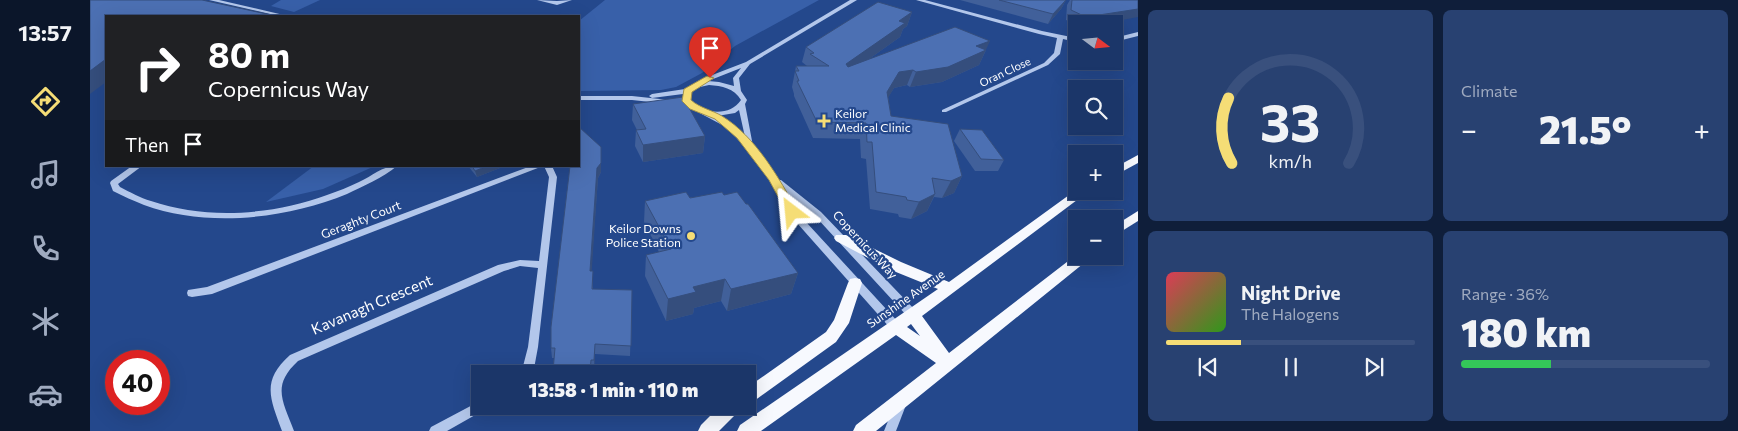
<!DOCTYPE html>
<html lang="en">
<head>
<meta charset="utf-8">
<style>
	:root { --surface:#1b3669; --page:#284171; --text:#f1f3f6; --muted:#a0abc0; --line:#39507d; --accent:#f5dd76 }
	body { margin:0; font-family:Commissioner,sans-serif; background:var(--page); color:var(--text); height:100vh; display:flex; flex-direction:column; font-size:19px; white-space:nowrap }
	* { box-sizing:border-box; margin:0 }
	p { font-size:16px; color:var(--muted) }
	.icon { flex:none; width:28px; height:28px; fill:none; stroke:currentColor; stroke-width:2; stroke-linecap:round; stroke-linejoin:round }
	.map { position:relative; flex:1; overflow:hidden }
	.sheet { display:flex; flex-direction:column; gap:10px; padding:10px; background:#0f1e3a; width:600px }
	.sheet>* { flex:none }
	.guide { position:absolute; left:15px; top:15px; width:475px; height:152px; border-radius:0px; box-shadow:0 5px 20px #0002,0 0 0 1px var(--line); background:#202124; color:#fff; overflow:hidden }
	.needle { width:32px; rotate:106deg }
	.controls { position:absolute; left:978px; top:15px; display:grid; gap:10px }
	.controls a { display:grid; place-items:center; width:55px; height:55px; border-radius:0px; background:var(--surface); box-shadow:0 5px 20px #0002,0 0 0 1px var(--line); font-size:25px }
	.speed { position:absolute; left:15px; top:350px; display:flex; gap:10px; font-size:25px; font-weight:700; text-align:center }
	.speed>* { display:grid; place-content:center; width:65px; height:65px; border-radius:50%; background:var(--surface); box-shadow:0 5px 20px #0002,0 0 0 1px var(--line); line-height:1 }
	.speed .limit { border:8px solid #d22; background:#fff; color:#111 }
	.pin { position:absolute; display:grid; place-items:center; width:42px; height:42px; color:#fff; margin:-51px -21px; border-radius:50% 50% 50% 0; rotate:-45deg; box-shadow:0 0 5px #0007 }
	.pin .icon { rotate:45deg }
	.me { position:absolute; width:55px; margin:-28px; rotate:331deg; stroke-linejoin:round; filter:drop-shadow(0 0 4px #0008) }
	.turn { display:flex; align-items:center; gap:18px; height:105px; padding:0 20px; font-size:22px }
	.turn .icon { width:65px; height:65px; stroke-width:2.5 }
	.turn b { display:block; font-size:35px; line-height:42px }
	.then { display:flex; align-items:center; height:48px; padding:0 20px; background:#0003; gap:10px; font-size:19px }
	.big { font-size:38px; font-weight:800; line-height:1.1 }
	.sheet .card { flex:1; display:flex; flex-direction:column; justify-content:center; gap:8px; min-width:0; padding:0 18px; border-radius:8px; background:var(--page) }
	.sheet .dial { align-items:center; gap:0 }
	.dial svg { height:130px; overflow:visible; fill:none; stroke:var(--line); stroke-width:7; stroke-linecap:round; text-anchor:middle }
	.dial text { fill:var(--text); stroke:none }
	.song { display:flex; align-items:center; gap:15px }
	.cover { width:60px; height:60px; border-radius:8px; background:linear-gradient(135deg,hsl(350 70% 55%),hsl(110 70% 35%)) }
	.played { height:5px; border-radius:2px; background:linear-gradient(90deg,var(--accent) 30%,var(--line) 30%) }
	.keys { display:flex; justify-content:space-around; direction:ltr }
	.heat { display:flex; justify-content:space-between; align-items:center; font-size:28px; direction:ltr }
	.charge { height:8px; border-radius:4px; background:linear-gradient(90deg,#34c759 36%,var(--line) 0) }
	.sheet .tiles { flex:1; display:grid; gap:10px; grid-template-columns:repeat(2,1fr) }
	.trip { position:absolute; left:381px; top:365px; width:285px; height:50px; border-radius:0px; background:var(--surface); box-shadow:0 5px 20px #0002,0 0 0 1px var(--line); font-weight:800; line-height:50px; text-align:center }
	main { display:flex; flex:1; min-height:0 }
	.tab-bar { display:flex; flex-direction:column; width:90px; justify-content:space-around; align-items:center; background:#0b162a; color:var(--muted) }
	.tab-bar .icon { width:35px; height:35px }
	.tab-bar .active { color:var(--accent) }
	.tab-bar b { font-size:22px; color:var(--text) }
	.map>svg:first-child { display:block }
	.green { fill:#3860a9 }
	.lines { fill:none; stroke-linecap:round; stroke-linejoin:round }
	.minor { fill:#b3c7eb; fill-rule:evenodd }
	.major { fill:#f7f9fe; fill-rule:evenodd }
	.wall { fill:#41609a }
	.shaded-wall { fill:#354e7d }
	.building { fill:#4c70b3; stroke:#354e7d }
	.route { fill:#f5dd76; stroke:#9f904d }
	.poi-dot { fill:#f5dd76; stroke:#24488c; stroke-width:2 }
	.labels { text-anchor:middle; stroke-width:4.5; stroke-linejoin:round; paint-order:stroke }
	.far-street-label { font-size:11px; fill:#fff; stroke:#24488c }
	.poi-label { font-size:12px; fill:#fff; stroke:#24488c; text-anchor:start }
	.street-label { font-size:12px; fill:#fff; stroke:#24488c }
	.near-street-label { font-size:15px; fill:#fff; stroke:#24488c }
</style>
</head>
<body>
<main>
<nav class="tab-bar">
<b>13:57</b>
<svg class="icon active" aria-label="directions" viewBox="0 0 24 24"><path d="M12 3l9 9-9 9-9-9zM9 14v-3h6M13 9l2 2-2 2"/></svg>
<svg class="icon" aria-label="music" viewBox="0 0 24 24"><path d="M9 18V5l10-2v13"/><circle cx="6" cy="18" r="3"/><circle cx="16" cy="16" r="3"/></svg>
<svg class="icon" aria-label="phone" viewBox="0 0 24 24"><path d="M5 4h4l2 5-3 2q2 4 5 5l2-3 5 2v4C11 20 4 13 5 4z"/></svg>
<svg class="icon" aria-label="climate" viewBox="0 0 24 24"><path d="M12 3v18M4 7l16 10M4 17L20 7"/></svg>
<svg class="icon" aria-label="car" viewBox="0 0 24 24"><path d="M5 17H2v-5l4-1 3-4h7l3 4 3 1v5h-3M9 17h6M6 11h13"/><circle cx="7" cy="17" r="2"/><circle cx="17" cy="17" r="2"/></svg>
</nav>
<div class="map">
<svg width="1048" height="431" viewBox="0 0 1048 431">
	<rect width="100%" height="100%" fill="#24488c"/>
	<g class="green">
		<path d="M191,0h39l-26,12 -23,-6z"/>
		<path d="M515,0h214l-84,46 -33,27 -26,14 -15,3 -82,1v-70z"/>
		<path d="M224,166h61l-52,23 -57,13z"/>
	</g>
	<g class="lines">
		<g class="minor">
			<path d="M119,0h10l69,16h-9z"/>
			<path d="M447,0l20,1 15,-1 -15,5z"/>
			<path d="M760,0h7l-107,64 -11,14 2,13 6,9 -2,4 8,42 24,34h4l40,32 95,99 1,3 -1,3 -4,1 -4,-1 -93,-101 -31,-25 11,19 104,113 1,3 -1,3 -4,1 -4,-1 -102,-115 -20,-34 -22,-31 -21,-22 -32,-17 -6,-5 -5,-8v-3l-31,4 -3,-2 3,-2 33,-5 22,-12 39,-15zM651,68l-8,10 1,8 -15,-4 -11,-1zM619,85c13,1 25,3 32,15 -12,18 -41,14 -52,-3l1,-5 10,-5zM649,110l6,27 -13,-14 -15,-7 18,-3z"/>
			<path d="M826,0h9l117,31 34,7v4l-13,-3 -3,15 -12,11 -102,47h-4v-2l102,-47 10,-10 3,-15 -18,-4z"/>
			<path d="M1048,32v4l-24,6v-4z"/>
			<path d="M489,96h53l37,4 3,2 -3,2 -37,-4h-53z"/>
			<path d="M42,166h10l-24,18 2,3c10,5 20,11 31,14 55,19 122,14 176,-6 11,-4 22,-8 32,-13 14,-6 22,-16 38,-16 -14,12 -34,20 -50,28 -61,25 -140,34 -203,11 -10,-4 -21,-9 -31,-14l-3,-8 1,-2z"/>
			<path d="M441,166h12l-331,128 -20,3 -4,-1 -1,-3 1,-3 19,-3z"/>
			<path d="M454,166h8l5,11 -19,170 -5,27h-12l7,-27 10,-79 -18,-2 -16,5 -206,90c-27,25 -15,40 -4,70h-12c-12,-33 -21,-50 8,-76l208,-90 22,-5 19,1 10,-84z"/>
			<path d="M810,400l4,1 2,4 -10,26h-12l12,-30z"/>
			<path d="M390,401v5h6l-2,4 -37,21h-18l2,-4z"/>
		</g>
		<g class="major">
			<path d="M1048,155v8l-24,13v-8z"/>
			<path d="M986,190l13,1 -167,125 27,37 127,-98 15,1 -2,3 -213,172h-23l3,-6 80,-62 -40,-28 -135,96h-24l3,-6 198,-136 -47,-19 -55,-29 -2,-3 2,-3h10l55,27 48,20zM821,324l9,12 -13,-9z"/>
			<path d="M1048,211v10l-24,15v-10z"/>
			<path d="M765,278l5,1 2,4 -13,40 -13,19 -82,59 -6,2v-16l78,-55 8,-12 14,-37 2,-4z"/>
			<path d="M630,406h20l-2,6 -19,19h-21l3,-6z"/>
		</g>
	</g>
	<g class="wall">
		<path d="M870,0h106l-5,9 -13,15z"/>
		<path d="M980,0h68l-16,20 -23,4h-23l-10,-4 1,-15z"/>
		<path d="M822,12l-5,14 -4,3 -3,8 -31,22 117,-9 -7,15 -37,17 -32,5 -3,-2 -13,3 -6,9 3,19 71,60 -8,17 -12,5 -8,-1 -7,14 -16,8 -12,-2 -1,-3 -28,-5 -4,-50 -5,-1 -1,-19 -47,-1 -19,-42v-2l-2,-7 4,-21h11l-5,-4 4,-15z"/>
		<path d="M543,104l72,32 -2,17 -60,9 -8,-16 1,-16h1l-5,-10z"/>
		<path d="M870,129l44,31 -6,11h-23l-21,-30z"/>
		<path d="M511,157v15l-3,6 -7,93 2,18 39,1 -2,66 -35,-2 -1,16h-3v4h-38l1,-16h-2l-1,-10z"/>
		<path d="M378,166h37l-28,11z"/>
		<path d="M634,195l74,78 -7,21 -64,17 -6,-10 -27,7 -1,6 -27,7 -21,-45 1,-21 13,-3 -15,-30 1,-21z"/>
	</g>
	<g class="shaded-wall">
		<path d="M976,0l-5,9 -13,15 5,-10z"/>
		<path d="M1048,9v8l-16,3 -23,4h-17l4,-7z"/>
		<path d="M822,12l-5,14 -4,3 -3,8 -59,42 5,-15 53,-43z"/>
		<path d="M900,41l-11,24 -37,17 -32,5 6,-15z"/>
		<path d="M16,59v23l-16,12v-23z"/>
		<path d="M823,70l-6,15 -13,3 -12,20 5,-16 12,-20z"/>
		<path d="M615,136l-2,17 -60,9v-17z"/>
		<path d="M511,147v25l-3,6 -7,104 -1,-11 7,-103z"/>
		<path d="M397,166h18l-28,11 -2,-6z"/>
		<path d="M872,176l-8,17 -12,5 9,-17z"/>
		<path d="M845,194l-8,17 -16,8 8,-17z"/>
		<path d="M708,273l-7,21 -64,17 4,-22z"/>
		<path d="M635,279l-4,22 -27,7 -1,6 -27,7 2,-22 25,-12z"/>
		<path d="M505,344v10l-1,16v-10z"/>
	</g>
	<g class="building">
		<path d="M0,0h112l74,16h-170v43l-16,12z"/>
		<path d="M909,0h67l-13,14z"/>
		<path d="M982,0h66v9l-52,8 -15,-7z"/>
		<path d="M788,2l34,10 -13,9 6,2 -59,41 2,3 107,-40 35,14 -14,5 10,4 -38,17 -32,5 -3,-2 -14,2 -12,20 4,24 57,8 14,52 -11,5 -19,-3 3,16 -16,8 -12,-2 -1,-3 -30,-5 -4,-50h-5l-1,-19 -49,-1 -20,-41h2l-4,-10h4l-3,-5h33l-19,-12 4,-1 -8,-6z"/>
		<path d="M593,97l22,39 -62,9 -7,-15 10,-1 -13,-25z"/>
		<path d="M489,127l22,20v16l-4,5 -7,103h3l-1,18 40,1 -1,56 -36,-2 -1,16h-3l-1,12 -37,-1 2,-23h-4v-21l19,-161h9z"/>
		<path d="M870,129l22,1 22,30 -23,-1z"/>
		<path d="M382,166h15l-12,5z"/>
		<path d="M596,192l4,6 32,-6 2,3 13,-3 9,12h2l50,69 -67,16 -6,-10 -32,8 3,5 -28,7 -22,-44 25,-6 -26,-48z"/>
	</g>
	<path class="route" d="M617,76l7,2 -22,14 -1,8c9,8 21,10 31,16 34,21 57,62 76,96l-2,3h-8l-19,-35 -32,-42 -22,-19 -25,-10 -8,-8 2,-12z"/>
	<g class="poi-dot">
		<path d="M731.5 113.5h5v5h5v5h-5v5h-5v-5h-5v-5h5z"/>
		<circle cx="601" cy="236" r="5"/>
	</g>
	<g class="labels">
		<g class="far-street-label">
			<text transform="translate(915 72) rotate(-25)" y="4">Oran Close</text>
		</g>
		<g class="poi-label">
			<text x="745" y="118">Keilor<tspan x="745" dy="14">Medical Clinic</tspan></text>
			<text x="591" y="233" text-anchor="end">Keilor Downs<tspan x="591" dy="14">Police Station</tspan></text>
		</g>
		<g class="street-label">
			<text transform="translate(271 220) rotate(-21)" y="4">Geraghty Court</text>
			<text transform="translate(775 245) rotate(47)" y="4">Copernicus Way</text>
			<text transform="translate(816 299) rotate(-35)" y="4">Sunshine Avenue</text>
		</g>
		<g class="near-street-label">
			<text transform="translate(282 305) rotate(-23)" y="5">Kavanagh Crescent</text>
		</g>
	</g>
</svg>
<div class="controls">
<a><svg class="needle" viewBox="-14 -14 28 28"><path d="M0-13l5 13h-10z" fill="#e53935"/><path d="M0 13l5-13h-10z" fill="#a0abc0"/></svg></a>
<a><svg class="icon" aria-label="search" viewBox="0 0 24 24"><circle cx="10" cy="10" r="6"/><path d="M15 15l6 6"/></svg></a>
<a>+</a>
<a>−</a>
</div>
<div class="speed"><div class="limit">40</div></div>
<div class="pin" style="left:620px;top:78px;background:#d93025"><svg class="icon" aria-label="arrive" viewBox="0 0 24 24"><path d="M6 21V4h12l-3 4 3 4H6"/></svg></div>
<svg class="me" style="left:702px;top:212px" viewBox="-20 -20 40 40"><path d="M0-17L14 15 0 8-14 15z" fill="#f5dd76" stroke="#fff" stroke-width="4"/></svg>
<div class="trip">13:58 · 1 min · 110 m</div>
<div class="guide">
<div class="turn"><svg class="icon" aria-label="right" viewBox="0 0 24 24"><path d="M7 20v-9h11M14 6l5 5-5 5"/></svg><div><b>80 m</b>Copernicus Way</div></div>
<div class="then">Then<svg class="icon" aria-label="arrive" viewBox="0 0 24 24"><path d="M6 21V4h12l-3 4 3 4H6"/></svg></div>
</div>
</div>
<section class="sheet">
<div class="tiles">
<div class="card dial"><svg viewBox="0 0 100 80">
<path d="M14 69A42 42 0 1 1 86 69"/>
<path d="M14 69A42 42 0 0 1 12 29" stroke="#f5dd76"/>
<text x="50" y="56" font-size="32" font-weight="700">33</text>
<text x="50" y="72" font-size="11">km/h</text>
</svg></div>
<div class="card"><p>Climate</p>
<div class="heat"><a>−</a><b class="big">21.5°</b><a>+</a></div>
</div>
<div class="card">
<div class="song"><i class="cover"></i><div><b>Night Drive</b><p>The Halogens</p></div></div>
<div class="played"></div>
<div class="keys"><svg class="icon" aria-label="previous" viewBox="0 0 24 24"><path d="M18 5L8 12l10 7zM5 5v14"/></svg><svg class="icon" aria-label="pause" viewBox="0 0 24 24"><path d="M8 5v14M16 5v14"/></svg><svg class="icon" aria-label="next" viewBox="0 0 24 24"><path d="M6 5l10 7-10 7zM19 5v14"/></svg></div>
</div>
<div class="card"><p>Range · 36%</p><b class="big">180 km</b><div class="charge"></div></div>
</div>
</section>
</main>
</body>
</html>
